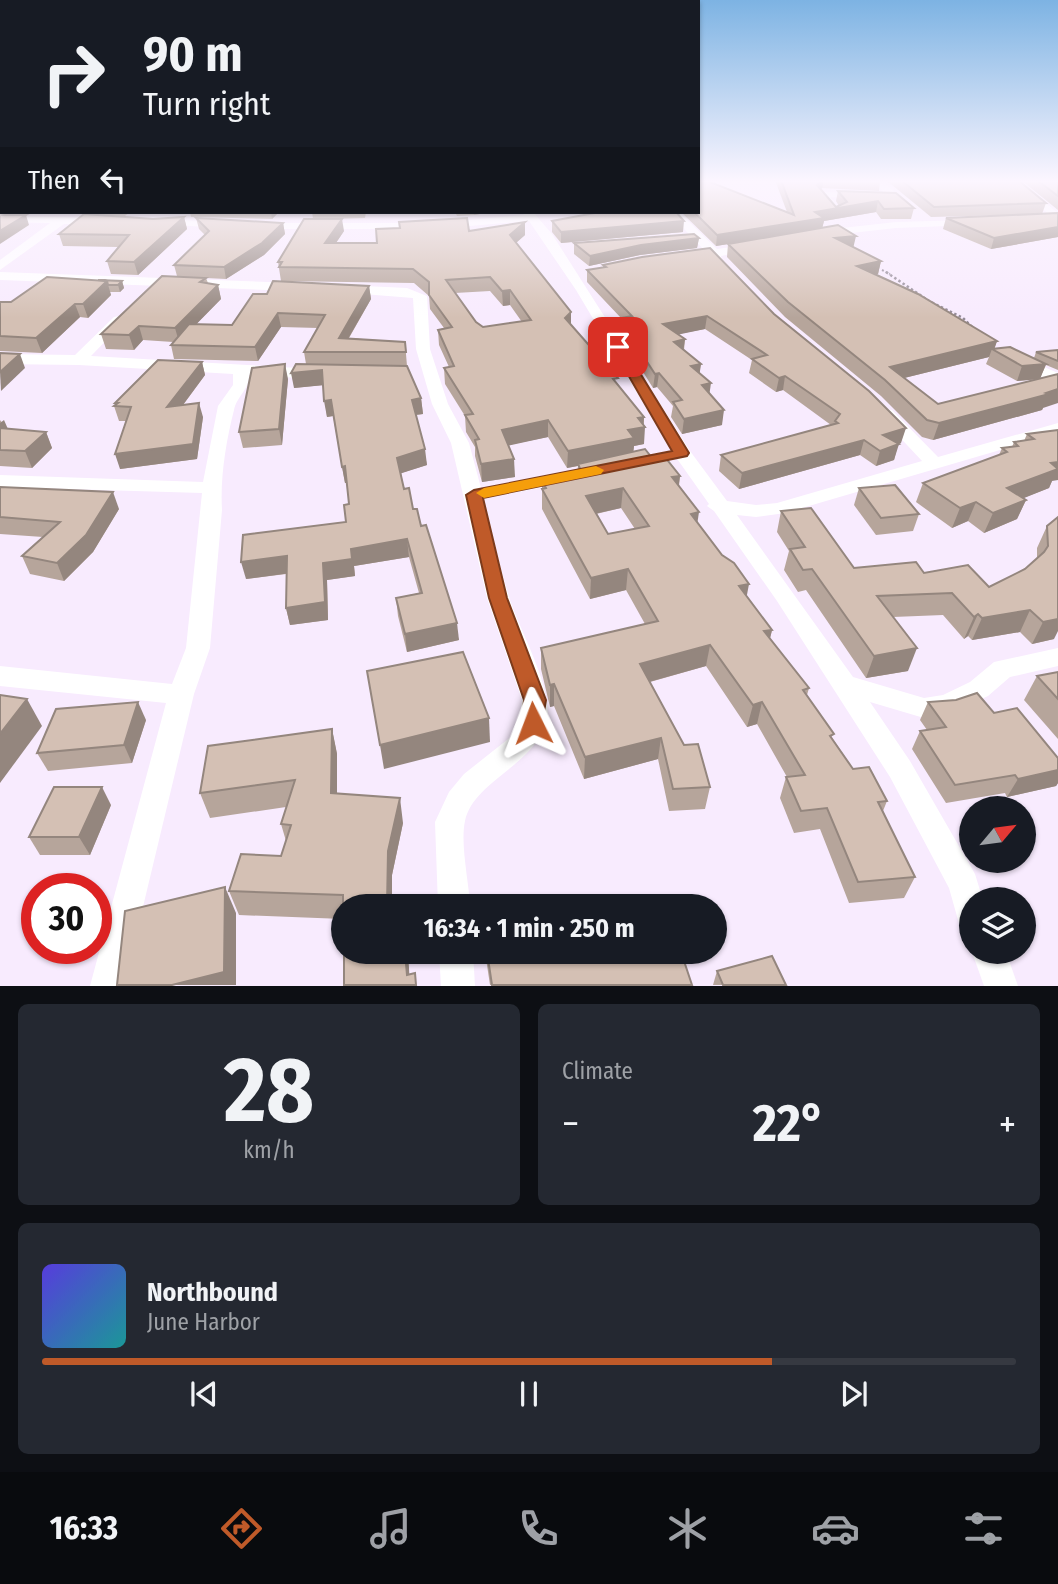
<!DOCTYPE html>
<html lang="en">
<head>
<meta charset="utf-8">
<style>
	:root { --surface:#171b24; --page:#242831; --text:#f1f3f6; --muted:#9ea1a6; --line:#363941; --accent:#bf5a29 }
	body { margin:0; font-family:"Fira Sans Condensed",sans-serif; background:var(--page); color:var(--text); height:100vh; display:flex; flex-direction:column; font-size:26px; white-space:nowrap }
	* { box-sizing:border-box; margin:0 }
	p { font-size:23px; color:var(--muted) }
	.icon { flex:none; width:38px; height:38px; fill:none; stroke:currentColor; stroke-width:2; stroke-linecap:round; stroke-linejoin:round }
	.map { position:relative; height:986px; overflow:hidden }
	.sheet { display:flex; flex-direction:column; gap:18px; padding:18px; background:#0d0f14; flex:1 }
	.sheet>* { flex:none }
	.hud { position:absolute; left:0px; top:0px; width:700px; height:214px; box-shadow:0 2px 5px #0004; background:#171b24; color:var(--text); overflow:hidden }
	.needle { width:46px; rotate:61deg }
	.buttons { position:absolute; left:959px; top:796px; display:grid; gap:14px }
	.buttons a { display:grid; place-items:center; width:77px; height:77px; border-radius:50%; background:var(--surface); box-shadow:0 2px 5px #0004; font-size:35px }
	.speed { position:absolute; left:21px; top:873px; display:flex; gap:14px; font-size:35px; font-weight:700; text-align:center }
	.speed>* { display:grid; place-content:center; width:91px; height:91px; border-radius:50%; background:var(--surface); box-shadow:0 2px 5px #0004; line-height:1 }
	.speed .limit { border:10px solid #d22; background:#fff; color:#111 }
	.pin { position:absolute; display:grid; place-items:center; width:60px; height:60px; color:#fff; margin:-30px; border-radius:14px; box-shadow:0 4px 10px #0006 }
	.me { position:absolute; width:77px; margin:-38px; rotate:357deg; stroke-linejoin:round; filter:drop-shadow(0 0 5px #0008) }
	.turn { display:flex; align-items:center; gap:24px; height:147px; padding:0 28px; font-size:32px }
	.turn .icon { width:91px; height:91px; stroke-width:2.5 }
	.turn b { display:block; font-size:49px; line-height:60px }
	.then { display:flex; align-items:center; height:66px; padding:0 28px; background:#0003; gap:14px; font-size:26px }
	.big { font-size:52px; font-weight:700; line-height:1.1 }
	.sheet .widget { flex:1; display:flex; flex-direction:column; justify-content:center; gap:10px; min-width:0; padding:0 24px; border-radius:10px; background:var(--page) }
	.sheet .dial { align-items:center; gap:0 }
	.dial b { font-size:91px; line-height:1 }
	.song { display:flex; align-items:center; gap:21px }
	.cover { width:84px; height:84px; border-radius:10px; background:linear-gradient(135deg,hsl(250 70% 55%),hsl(180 70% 35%)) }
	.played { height:7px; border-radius:4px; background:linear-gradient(90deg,var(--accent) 75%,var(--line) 75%) }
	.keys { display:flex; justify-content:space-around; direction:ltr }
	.heat { display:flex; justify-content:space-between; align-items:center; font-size:38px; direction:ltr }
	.sheet .tiles { flex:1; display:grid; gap:18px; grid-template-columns:1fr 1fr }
	.widget:last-child { grid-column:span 2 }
	.trip { position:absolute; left:331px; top:894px; width:396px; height:70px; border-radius:35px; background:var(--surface); box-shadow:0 2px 5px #0004; font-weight:700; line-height:70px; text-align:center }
	.tabs { display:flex; height:112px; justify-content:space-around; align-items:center; background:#090b0e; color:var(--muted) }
	.tabs .icon { width:49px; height:49px }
	.tabs .on { color:var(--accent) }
	.tabs b { font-size:32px; color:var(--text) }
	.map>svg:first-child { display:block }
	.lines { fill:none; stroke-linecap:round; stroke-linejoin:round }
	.path-far1 { stroke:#938a97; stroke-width:2; stroke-dasharray:2 2; stroke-linecap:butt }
	.path { stroke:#938a97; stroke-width:2.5; stroke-dasharray:2.5 2.5; stroke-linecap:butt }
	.street { fill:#fff; fill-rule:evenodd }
	.wall { fill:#b6a59b; fill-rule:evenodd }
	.shaded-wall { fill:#94867e }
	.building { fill:#d4c0b4; stroke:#94867e; stroke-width:2; fill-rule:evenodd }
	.route { fill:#bf5a29; stroke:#7c3a1b; stroke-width:2 }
	.slow { fill:#f59e0b }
</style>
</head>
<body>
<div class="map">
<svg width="1058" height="986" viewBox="0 0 1058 986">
	<rect width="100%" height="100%" fill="#f8ebfe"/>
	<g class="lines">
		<path class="path-far1" d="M882,270l8,4"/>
		<path class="path" d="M886,272l43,29 34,17 10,10"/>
		<g class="street">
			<path d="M870,180h11l33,29 -9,2z"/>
			<path d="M1005,180h12l41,33v8z"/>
			<path d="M818,192l45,1 5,3 -5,3 -33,-2 11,15 -5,3 -18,-19z"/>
			<path d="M522,212h11l19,22 138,217 37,50 29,4 21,-2 145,-42 -44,-47 8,-5 6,1 46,47 120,-34v10l-273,80 -29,4 -19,-2 116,162 71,21 19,-3 27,-13 24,-20 64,-14v18l-48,11 -22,19 -41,19 -23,3 -54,-16 40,59 65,113 8,26h-12v32l-11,-5 -11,-39 -59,-111 -113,-176 -63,-90 -7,-5 2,-2 -36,-51 -97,-163 -47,-69 -94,8h-179l-6,-3 6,-3h179l89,-8z"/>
			<path d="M668,212h11l38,37 37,-5 6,4 -39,8 1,4 -6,4 -7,-7 -23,2v-6l19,-2z"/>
			<path d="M0,216l100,2 6,3 -6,3h-36l-64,46v-10l50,-37 -50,-1z"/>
			<path d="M162,219l61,3 6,3 -6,3 -65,-4v-4z"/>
			<path d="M968,220l6,3 -2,2 -76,3 -72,8 -6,-3 6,-3 72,-8z"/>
			<path d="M0,272l295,11 7,4 -7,4 -295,-11z"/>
			<path d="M343,285l64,3 20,8 3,53 18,55 21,39 12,45 84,-17 9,6 -9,6 -82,16c9,33 16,66 26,98 10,33 47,95 37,127 -14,42 -73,58 -81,97 -5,23 4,61 5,85h-32l-3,-84 14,-30 15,-18 48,-38 8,-14 2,-22 -35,-102 -36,-155 -19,-39 -16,-55 -3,-51 -75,-6 -2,-3z"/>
			<path d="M119,316l7,4 -35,36 225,13 8,5 -8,5 -67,-4c0,15 -12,21 -15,35 -8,31 -14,68 -12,100l-12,138 -16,46 -70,292h-34l76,-283 -166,-17v-20l172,18 14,-36 16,-155 -202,-6v-12l203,7 15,-76 15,-21v-11l-154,-9 -79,-1v-10l75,1 39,-38z"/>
			<path d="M1021,357l37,16v11l-42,-19v-6z"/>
			<path d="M439,952h34l2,34h-34z"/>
			<path d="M972,952h34l12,34h-34z"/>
		</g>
	</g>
	<g class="wall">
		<path d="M775,180h105l-1,11 -57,-3 -1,2 15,17 3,-1 -3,-5 2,-10 76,17 -3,11h-30l-5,-7 -52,9 -2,7 31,19 28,14 -3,13 -2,1 121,66 -3,8 40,9 2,-6 22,-2v20l-12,-5 -6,13 3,30 -1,2 -109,30 -11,-3 -41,-41 -96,-79 -58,-60 1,-13 -12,2 -35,-34h106zM989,357l-3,7 31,17 22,-2 -101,25 -34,-26z"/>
		<path d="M886,180h132l28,23 -4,11 -111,3z"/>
		<path d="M1021,180h37v30z"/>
		<path d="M2,212h48l-4,2 -43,-1z"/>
		<path d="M99,212h31l-5,4 -25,-1z"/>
		<path d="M190,212h89l-7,7 -81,-2z"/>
		<path d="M312,212h54l-1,6 -36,1 15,12 -8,12h41l92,-12 56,4 -9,8 55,82 73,92v27l-10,2 -1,6 20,7 27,17 -1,10 19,37 49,73 25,34 -2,8 39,50 -2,7 26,44 20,30 34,32 -4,10 32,66 -11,21 -55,5 -29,-74 -26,4 -14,-35 6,-21h1l-30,-53 -10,3 -41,-61 -56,16 34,63 26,42 -5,22 -36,2 -11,-52 -74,20 -30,-73 -4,1 -9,-38v-21l104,-24 -19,-34 -36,9 -48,-90v-29l35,-6 1,-8 -11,2 -19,-31 -40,8 7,32 -33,5 -7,-26v-9l-9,-15 -1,-16 -20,-32 -1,-16 5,-1 -10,-22 -1,-15 6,-2 -14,-19 -1,-13 -15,-13 -133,-2 -3,-19 35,-43zM490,291l13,15 7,-1 12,17 -39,5 -7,-5 -21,-29zM621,508l14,21 -27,5 -12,-20z"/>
		<path d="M455,212h36l-17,3 -17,1z"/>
		<path d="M597,212h79l7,20 -122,11 -9,-11v-11z"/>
		<path d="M1058,213v24l-67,12 -48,-20 3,-11z"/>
		<path d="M184,217l3,12 -49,46 -27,-1 -4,-13 11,-14 -55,-1 -4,-12 94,-15z"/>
		<path d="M196,218l87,5 2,11 -21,21 -38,24 -20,-1 2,5 10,2 3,14 -25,25 36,1 35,-31 102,-8 2,13 -22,39 56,4 2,24 14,32 2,16 -7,1 11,50 -26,8 3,16 17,37 38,114 -52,12 -9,-36 -2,-18 23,-5 -10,-36 -55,9 1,10 -28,4 1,40 -38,5 -4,-17v-34l-40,5 100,-57 3,-18 -2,-21h-2l-12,-67 -6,1 -4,-32 -29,3 12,-24 -2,-12 14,-24 -37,-1 -23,34 -84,-2 -3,-14 2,-3 -30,-2 -9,10 -28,-1 -5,-15 76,-58 -3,-11 31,-30 -6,-6z"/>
		<path d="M699,238l-2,10 -57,7 -51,11 -15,-12v-11z"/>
		<path d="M642,257l259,186 -3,1 -4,16 -18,6 -16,-11 -121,34 -20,-18 2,-16 110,-30 -48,-35 -7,2 -27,-19 3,-13 -47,-31 -27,5 7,5 -1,11 17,14 -2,9 10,20 13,32 -40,9 -11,-17 2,-11 -16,-19 -4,1 -23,-37v-10l-10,-10 1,-13 -34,-36v-12l16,-2v-3z"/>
		<path d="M98,281h24l2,7 -4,4h-10l1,3 -23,23 -8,-1 -38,36 -42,-2v-49h11z"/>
		<path d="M202,362l3,13 -22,30 20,12 -6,42 -77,10 6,-48h-7l-5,-15 2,-1 -1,-2z"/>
		<path d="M288,379l-6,66 -39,3 -4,-16z"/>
		<path d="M0,420l7,9 39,3 6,16 -20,20 -32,-2z"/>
		<path d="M1058,430l-6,51 -3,7 -26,10 3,2 -9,19 -33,14 -16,-12 -16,7 -36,-26 7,-19 76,-28 3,-7 10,-1 2,-5 10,-1 3,-7z"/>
		<path d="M0,487l119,22 -26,43 -29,29 -34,-7 -8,-18 21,-19 -43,-3z"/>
		<path d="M859,488l60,26 -6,17 -37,4 -22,-30z"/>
		<path d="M781,511l73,57 70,5 65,14 36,-18 12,-11v-10l10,-22 7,113 -22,5 -12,-12 -48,8 -4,-4 -4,3 -21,-24 -50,2 15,54 -42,7 -60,-88 -8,2 -14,-22 5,-19 -12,-19z"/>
		<path d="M1058,672v67l-34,-39 13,-24z"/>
		<path d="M928,702l66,11 64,45v25l-2,3 -49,11 -2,-4 -59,10 -34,-54 8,-18 7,-1 -7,-10z"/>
		<path d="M146,720l-14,43 -84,8 -11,-18z"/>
		<path d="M332,729l5,25v39l66,30 -11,52 -49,44 -104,-4 -10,-24 52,-35 5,-15 -5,-17 5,-17 -76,11 -10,-25z"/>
		<path d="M111,805l-21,50h-50l-11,-18z"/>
		<path d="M485,952h196l11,33h-202z"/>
		<path d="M717,971l69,14h-73z"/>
	</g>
	<g class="shaded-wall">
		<path d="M822,180h2l-2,8 -7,8 2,-11z"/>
		<path d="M878,201l-2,11 -52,9 -2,8 -106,17 1,-11 98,-23z"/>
		<path d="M271,212h8l-7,7z"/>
		<path d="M473,212h18l-17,3z"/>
		<path d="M26,215l3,10 -29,19v-13z"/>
		<path d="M184,217l3,12 -49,46 -4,-13z"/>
		<path d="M342,219l2,12 -17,25 -2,-13z"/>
		<path d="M684,221l-1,11 -122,11v-11z"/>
		<path d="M525,222v13l-15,13v-13z"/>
		<path d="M283,223l2,11 -21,21 -38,24 -2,-12z"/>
		<path d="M1058,227v10l-67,12 3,-11z"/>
		<path d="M856,236l-3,13 -18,-11z"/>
		<path d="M699,238l-2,10 -57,7 -51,11 1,-10 51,-11z"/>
		<path d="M881,261l-3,13 -25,5 4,-13z"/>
		<path d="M107,281l4,14 -23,23 -5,-14z"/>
		<path d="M122,281l2,7 -4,4 -2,-7z"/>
		<path d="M218,285l3,14 -42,43 -4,-14z"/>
		<path d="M369,286l2,13 -30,52 -2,-13z"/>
		<path d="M510,290v15l-7,1 -1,-15z"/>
		<path d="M75,304l5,13 -38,36 -6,-15z"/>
		<path d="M571,312v15l-6,-9z"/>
		<path d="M278,313l3,14 -23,34 -3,-14z"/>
		<path d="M707,316l-2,13 -43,9 1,-14z"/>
		<path d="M139,326l4,14 -9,10 -5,-15z"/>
		<path d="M685,339l-2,14 -9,-11z"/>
		<path d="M997,341l-3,9 -2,-1 -3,8 -101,25 2,-15z"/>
		<path d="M20,354l5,14 -24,23 -1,-19z"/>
		<path d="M202,362l3,13 -34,46 -4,-14z"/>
		<path d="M285,364l3,15 -6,66 -3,-16z"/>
		<path d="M701,364l-2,14 -8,-12z"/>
		<path d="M1046,364l-6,15 -23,2 5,-15z"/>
		<path d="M322,370l3,15 -31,3 -3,-15z"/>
		<path d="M659,373l-2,14 -4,1 2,-14z"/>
		<path d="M785,376l-2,14 -7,2 3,-14z"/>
		<path d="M711,383l-2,14 -7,-12z"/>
		<path d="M1058,389v14l-15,5 -1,2 -109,30 6,-17z"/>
		<path d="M421,398l2,16 -9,1 -2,-15z"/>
		<path d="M331,400l2,16 -6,1 -3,-16z"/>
		<path d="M199,403l4,14 -6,42 -77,10 -5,-15z"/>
		<path d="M724,410l-2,15 -40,9 2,-15z"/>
		<path d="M644,417l-1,11 2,-1 -1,17 -10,2 -1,9 -66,13 1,-17 60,-21 10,-12z"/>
		<path d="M4,420l7,16 -11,5v-18z"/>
		<path d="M548,420v17l-46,10v-17z"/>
		<path d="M906,428l-5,15 -22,7 4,-15z"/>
		<path d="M46,432l6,16 -20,20 -7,-17z"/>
		<path d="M864,440l-4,15 -121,34 3,-16z"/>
		<path d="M899,444l-5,16 -18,6 4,-15z"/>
		<path d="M425,449l2,16 -28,9 -2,-16z"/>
		<path d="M514,459l1,18 -33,5 -1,-18z"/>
		<path d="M1058,462v18l-6,1 -3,7 -50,20 8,-20 44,-25z"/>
		<path d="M345,466l2,17h-2l-3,-16z"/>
		<path d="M680,476l-3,20 -5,-19z"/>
		<path d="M623,488l-2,20 -36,8 1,-20z"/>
		<path d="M113,492l6,17 -26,43 -29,29 -7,-18z"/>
		<path d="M1026,500l-9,19 -33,14 9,-20z"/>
		<path d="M976,502l-8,19 -16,7 8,-20z"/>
		<path d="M699,512l-3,20 -5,-18z"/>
		<path d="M407,539l2,18 -55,9 1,10 -28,4 1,40 -38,5 -4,-17 37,-45 28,-14z"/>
		<path d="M287,556l4,17 -45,6 -5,-17z"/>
		<path d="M628,569l-2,21 -36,9 1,-21z"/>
		<path d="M749,584l-4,21 -6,-19z"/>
		<path d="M1058,609v22l-4,8 -22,5 11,-22z"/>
		<path d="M1030,610l-10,22 -48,8 10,-22z"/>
		<path d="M978,614l-10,22 -4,3 10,-22z"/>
		<path d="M457,623l2,17 -52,12 -2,-18z"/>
		<path d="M772,630l-5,21 -3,-20z"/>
		<path d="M710,645l-4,21 -68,19 2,-21z"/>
		<path d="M917,648l-9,23 -42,7 8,-22z"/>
		<path d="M554,684v22l-4,1v-22z"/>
		<path d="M27,699l15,27 -42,57v-49z"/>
		<path d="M138,702l8,18 -14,43 -8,-18z"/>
		<path d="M762,702l-5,22 -10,3 6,-22z"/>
		<path d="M489,718l1,24 -106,27 -4,-24z"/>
		<path d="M332,729l5,25v63l-6,-24z"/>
		<path d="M661,738l-3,21 -74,20 1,-22z"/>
		<path d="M1058,770v13l-2,3 -49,11 11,-18z"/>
		<path d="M102,787l9,18 -21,50 -11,-18z"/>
		<path d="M400,798l3,25 -11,52v31h-5l1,-55z"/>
		<path d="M225,887l11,26v72h-64z"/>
		<path d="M405,952h3l2,33 -3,-10z"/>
	</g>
	<g class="building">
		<path d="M698,180h7l89,35 -13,-35h41l-5,5 19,22 11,-5 -9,-11 58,2 18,15 -30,1 -6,-8 -63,11 9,6 -107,17 -23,-23h4z"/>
		<path d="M901,180h117l28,23 -112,4z"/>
		<path d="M1037,180h21v16z"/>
		<path d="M600,212h76l8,9 -123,11 -9,-11z"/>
		<path d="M1058,213v14l-64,11 -48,-20z"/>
		<path d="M84,214l69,5 31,-2 -50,45 -27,-1 22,-26 -70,-1z"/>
		<path d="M0,215h26l-26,16z"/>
		<path d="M196,218l87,5 -21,20 -38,24 -50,-2 35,-34z"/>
		<path d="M467,218l2,13 56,-9 -15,13 61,77 -6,6 53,60 -5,1 31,38 -6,1 7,9 -17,3 6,8 -66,13 -20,-31 -46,10 12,29 -33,5 -6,-24 4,-1 -14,-24 8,-1 -29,-46 10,-2 -16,-36 14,-3 -23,-32v-13l-16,-13 -134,-2 3,-5h-4l26,-43h38l-17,24h52l-1,-14 24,-1 -1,-6zM490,277l12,14 8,-1 21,30 -48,7 -7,-5 -30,-42z"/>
		<path d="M838,225l18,11 -21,2 46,23 -24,5 61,28 79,47 -107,26 48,37 120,-30v15l-12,4 3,1 -110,29 -12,-3 -42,-40 -97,-78 -60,-58z"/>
		<path d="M694,234l5,4 -58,7 -51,11 -16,-13z"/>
		<path d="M710,248l64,66 95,77 37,37 -23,7 16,9 -19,7 -16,-11 -122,33 -21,-18 117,-32 -3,-2 5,-7 -55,-38 -6,2 -27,-19 15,-4 -60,-39 -44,8 22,15 -11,3 27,22 -10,2 20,17 -9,2 22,25 -40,9 -11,-17 9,-2 -23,-27 -4,1 -24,-37 9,-2 -19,-17 11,-2 -45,-46 19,-3 -3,-2 39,-8z"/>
		<path d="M162,276l44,2 -6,4 18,3 -43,43 -36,-2 -10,9 -28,-1z"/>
		<path d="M47,277l60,4 -24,23h-8l-39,34 -36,-2v-34h11z"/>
		<path d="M98,280l24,1 -4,4h-10l-1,-4z"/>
		<path d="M273,281l96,5 -30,52 66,4 1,10h-102l21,-37 -47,-2 -23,34 -84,-2 18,-21 43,1 21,-31h14z"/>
		<path d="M1010,347l36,17 -24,2 -30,-17z"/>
		<path d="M1058,350v11l-22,-9z"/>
		<path d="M0,353l20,1 -20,18z"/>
		<path d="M158,360l44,2 -35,45 32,-4 -6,41 -78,10 16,-47 -17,-1 4,-3h-3z"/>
		<path d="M285,364l-6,65 -40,3 13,-64z"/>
		<path d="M296,364l111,2 14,32 -9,2 13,49 -28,9 7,31 5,-1 4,21h4l4,17 5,-1 31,98 -52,11 -9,-36 26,-5 -15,-54 -56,10 1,10 -29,4 2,39 -39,6 1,-52 -46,6 2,-27 103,-13 -2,-17 5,-1 -4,-38 -3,1 -11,-67 -7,1 -2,-31 -31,3z"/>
		<path d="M0,428l46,4 -21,19 -25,-1z"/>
		<path d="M1058,430v32l-7,1 7,6 -51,19 19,12 -33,13 -17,-11 -16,6 -37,-25 84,-31 -5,-4 16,-2 -4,-4 20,-3 -7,-5z"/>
		<path d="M645,449l8,10 11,-3 16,20 -8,1 27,35 -8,2 31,41 12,8 15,21 -10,2 33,44 -8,1 45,57 -6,2 31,44 -4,2 23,33 16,-2 18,34 -9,1 37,75 -57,5 -31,-74 -26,3 -15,-34 19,-2 -43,-73 -9,3 -43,-60 -70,19 44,81 14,-1 12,43 -37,2 -12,-51 -76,19 -31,-73 -4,1 -9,-37 117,-27 -30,-52 -37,9 -49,-89 4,-1 -4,-8 40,-7 -4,-9zM623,488l26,38 -41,8 -22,-38z"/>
		<path d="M895,485l24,29 -38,4 -22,-30z"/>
		<path d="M0,487l113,5 -27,43 -29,28 -35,-7 38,-34 -60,-5z"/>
		<path d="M811,508l43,60 62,-6 8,11 44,-8 21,22 36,-18 19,-17 4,-6 -1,-20 11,-9v102l-15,3 -13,-12 -48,8 -4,-4 -4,3 -22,-24 -75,3 40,52 -43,8 -62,-87 -9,1 -13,-21 15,-2 -24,-36z"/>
		<path d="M463,652l26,66 -109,27 -13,-74z"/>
		<path d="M1058,672v27l-21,-23z"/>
		<path d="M977,693l17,20 23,-5 41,50v12l-40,9 -3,-4 -60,10 -35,-54 26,-4 -18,-25 28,-2z"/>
		<path d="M0,695l27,4 -27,35z"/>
		<path d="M138,702l-14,43 -87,8 19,-44z"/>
		<path d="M332,729l-1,64 69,5 -12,53 -1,55h-44v-11l-114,-4 12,-37 40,2 10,-31 -10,-1 14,-44 -95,13 8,-47z"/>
		<path d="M54,787h48l-23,50h-50z"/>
		<path d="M225,887l-1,85 -52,13h-55l8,-74z"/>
		<path d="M663,897l3,9h-50z"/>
		<path d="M344,952h61l2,23 8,-2 1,12h-72z"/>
		<path d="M487,952h194l11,33h-200z"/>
		<path d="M772,956l14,29h-63l-6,-14z"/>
	</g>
	<linearGradient id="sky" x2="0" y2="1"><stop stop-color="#7db3e3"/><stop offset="0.57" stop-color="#fcf6ff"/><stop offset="1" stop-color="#fcf6ff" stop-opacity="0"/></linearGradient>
	<rect width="1058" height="318" fill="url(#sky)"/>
	<path class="route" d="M614,345l10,2 65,106 -2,3 -204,42 24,100 39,102 -5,30 -8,2 -8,-2 -3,-7 2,-23 -35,-102 -23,-103 8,-5 198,-39 -60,-104z"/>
	<path class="slow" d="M596,466l8,4 -3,4 -117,24 -8,-5 8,-5z"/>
</svg>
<div class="buttons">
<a><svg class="needle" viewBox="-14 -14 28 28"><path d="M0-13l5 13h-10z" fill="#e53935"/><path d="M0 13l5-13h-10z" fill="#9ea1a6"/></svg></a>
<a><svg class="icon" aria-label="layers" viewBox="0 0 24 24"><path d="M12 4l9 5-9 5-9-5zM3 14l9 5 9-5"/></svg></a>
</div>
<div class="speed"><div class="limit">30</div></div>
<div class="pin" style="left:618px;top:347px;background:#d93025"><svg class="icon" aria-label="arrive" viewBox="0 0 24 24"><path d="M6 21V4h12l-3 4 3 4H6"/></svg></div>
<svg class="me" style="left:533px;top:723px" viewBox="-20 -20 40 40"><path d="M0-17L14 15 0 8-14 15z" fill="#bf5a29" stroke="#fff" stroke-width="4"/></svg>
<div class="trip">16:34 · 1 min · 250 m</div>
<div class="hud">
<div class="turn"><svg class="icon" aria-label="right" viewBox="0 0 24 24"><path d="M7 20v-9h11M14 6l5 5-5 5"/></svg><div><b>90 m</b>Turn right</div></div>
<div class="then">Then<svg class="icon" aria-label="left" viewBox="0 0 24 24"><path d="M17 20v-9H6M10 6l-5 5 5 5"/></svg></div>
</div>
</div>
<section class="sheet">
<div class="tiles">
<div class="widget dial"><b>28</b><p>km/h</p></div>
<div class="widget"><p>Climate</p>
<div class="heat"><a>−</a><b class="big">22°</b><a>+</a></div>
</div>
<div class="widget">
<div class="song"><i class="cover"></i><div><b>Northbound</b><p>June Harbor</p></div></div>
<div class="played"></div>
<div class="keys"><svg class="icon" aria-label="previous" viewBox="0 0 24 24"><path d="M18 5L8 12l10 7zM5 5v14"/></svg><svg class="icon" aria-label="pause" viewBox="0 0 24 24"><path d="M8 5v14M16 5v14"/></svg><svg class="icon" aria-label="next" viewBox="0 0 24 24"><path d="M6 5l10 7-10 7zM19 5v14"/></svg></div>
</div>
</div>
</section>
<nav class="tabs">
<b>16:33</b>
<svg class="icon on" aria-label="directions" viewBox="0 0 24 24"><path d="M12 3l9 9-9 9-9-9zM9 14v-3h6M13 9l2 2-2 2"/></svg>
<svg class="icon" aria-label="music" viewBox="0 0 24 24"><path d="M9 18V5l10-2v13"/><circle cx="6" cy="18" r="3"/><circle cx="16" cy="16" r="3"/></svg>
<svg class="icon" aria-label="phone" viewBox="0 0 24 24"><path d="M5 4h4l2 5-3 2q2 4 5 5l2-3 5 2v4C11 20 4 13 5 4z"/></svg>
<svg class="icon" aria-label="climate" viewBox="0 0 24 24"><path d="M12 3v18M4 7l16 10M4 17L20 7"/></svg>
<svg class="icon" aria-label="car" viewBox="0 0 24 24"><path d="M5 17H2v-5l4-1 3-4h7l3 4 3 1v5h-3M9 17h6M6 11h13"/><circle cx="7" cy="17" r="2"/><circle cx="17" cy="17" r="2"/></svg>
<svg class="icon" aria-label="filters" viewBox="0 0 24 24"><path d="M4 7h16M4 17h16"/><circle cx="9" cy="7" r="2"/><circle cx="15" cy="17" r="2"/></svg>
</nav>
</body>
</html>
